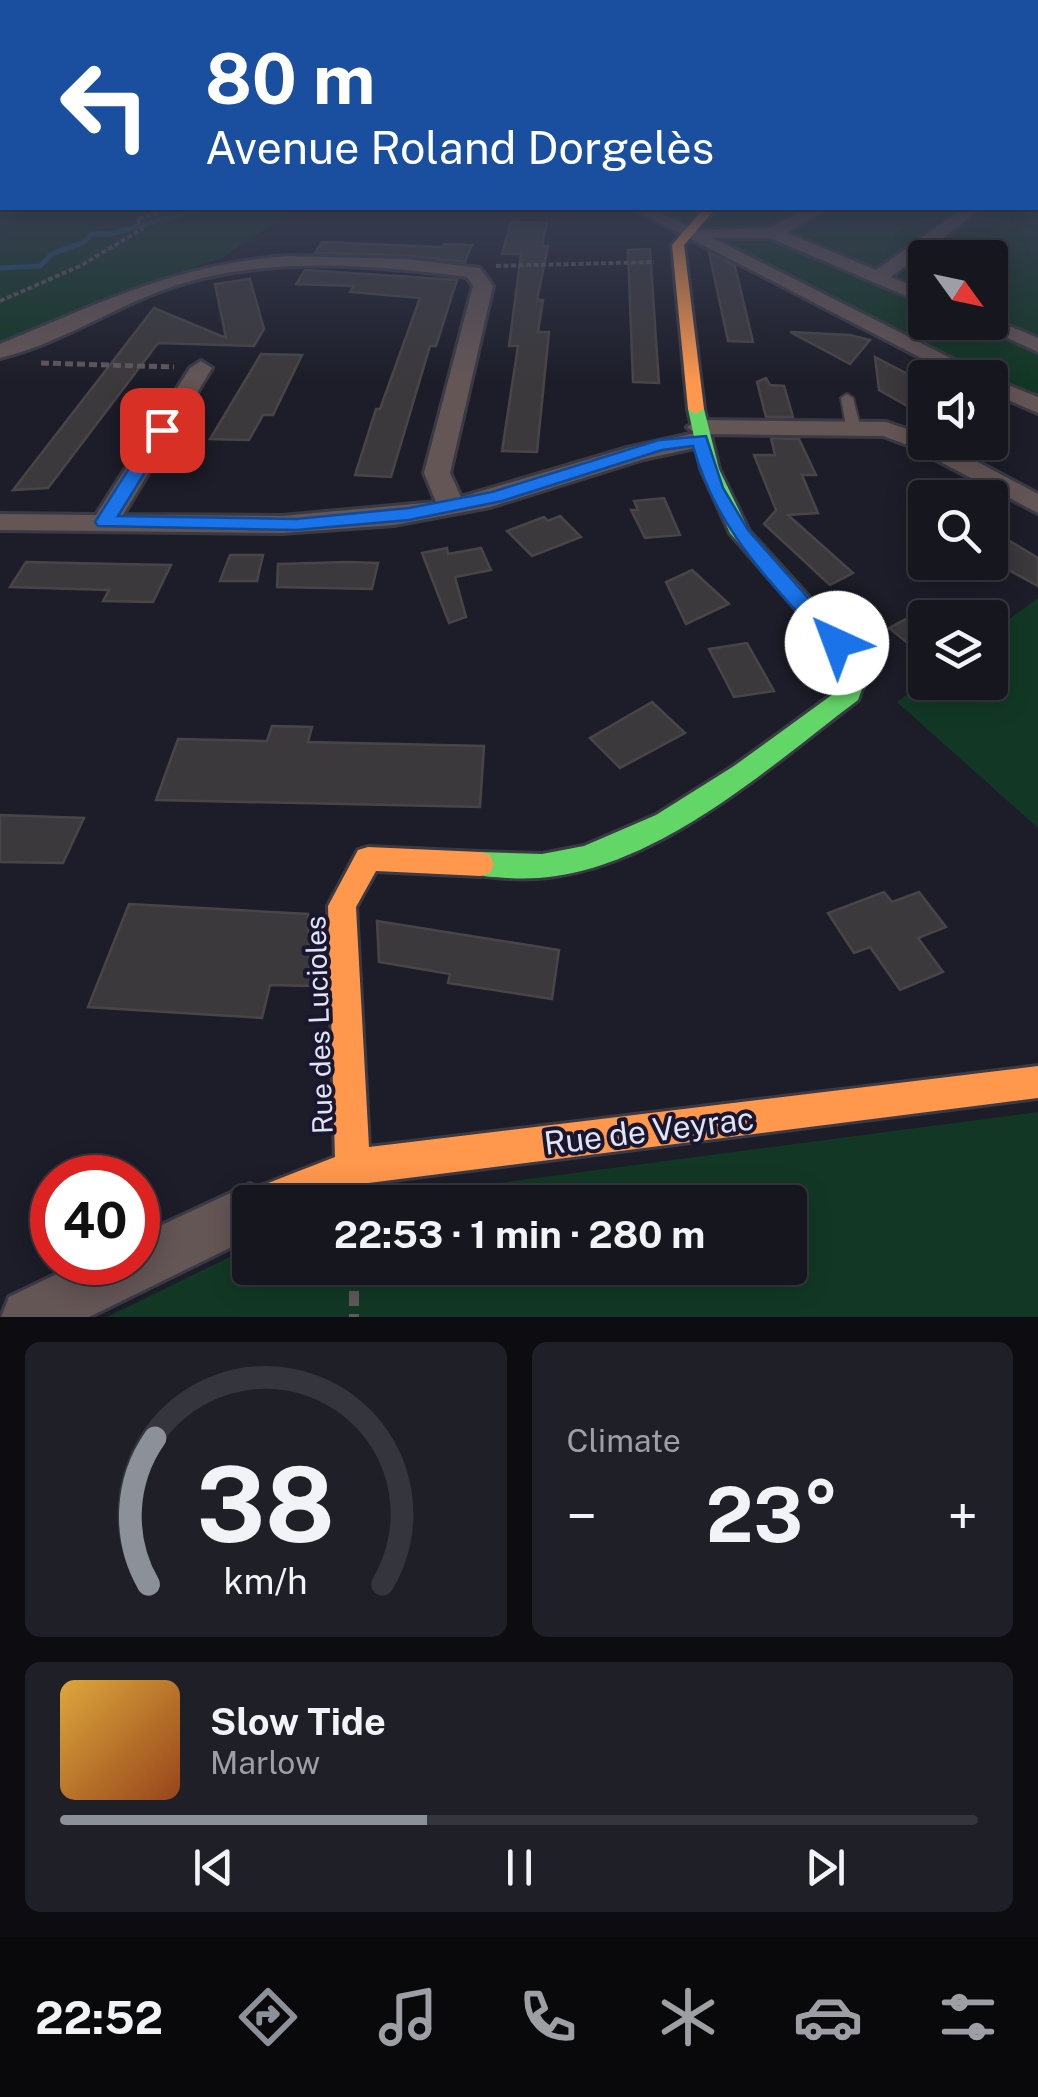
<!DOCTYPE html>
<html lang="en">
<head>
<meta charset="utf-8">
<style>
	:root { --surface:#16161f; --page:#1f1f28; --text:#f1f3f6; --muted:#9e9fa4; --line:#35353d; --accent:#8c9099 }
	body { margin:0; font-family:"Public Sans",sans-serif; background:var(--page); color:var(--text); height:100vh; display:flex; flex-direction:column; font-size:38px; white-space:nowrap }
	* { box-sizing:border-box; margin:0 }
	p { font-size:32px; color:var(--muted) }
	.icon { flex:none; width:55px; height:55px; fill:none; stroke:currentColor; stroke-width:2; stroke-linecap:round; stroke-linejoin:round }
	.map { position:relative; height:1317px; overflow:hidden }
	.drawer { display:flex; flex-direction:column; gap:25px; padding:25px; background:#0c0c11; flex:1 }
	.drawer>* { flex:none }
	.guide { position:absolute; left:0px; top:0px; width:1040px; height:210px; box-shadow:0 5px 25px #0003,0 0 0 2px var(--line); background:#1a4fa0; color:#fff; overflow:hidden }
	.needle { width:65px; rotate:123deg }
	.tools { position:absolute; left:908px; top:240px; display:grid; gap:20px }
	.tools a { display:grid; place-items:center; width:100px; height:100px; border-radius:10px; background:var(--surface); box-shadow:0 5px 25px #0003,0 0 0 2px var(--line); font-size:50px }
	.speed { position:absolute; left:30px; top:1155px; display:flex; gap:20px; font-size:50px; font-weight:700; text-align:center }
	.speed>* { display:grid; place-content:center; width:130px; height:130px; border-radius:50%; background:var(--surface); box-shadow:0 5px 25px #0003,0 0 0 2px var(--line); line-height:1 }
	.speed .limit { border:15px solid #d22; background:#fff; color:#111 }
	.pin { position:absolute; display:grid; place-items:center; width:85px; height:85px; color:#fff; margin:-42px; border-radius:20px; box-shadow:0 5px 15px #0006 }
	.me { position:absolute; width:110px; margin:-55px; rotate:317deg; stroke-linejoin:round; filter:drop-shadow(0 0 8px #0008) }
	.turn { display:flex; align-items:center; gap:35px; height:210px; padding:0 40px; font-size:45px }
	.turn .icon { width:130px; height:130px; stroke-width:2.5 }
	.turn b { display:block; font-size:70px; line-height:85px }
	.big { font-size:75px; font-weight:700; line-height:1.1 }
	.drawer .tile { flex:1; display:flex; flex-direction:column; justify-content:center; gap:15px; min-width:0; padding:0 35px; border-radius:15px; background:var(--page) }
	.drawer .dial { align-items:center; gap:0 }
	.dial svg { height:260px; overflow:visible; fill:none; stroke:var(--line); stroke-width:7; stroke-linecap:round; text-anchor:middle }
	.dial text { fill:var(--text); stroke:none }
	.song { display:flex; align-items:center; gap:30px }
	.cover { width:120px; height:120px; border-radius:15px; background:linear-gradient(135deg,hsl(40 70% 55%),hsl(20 70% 35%)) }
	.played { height:10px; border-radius:5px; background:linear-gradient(90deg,var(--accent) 40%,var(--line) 40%) }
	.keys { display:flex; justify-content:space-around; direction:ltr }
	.heat { display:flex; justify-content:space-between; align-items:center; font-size:55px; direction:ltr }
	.drawer .tiles { flex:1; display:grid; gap:25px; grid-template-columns:1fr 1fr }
	.tile:last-child { grid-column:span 2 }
	.trip { position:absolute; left:232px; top:1185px; width:575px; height:100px; border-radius:10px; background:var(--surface); box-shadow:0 5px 25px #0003,0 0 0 2px var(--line); font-weight:700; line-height:100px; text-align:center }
	.menu { display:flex; height:160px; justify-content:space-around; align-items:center; background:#09090c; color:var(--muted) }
	.menu .icon { width:70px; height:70px }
	.menu .on { color:var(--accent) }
	.menu b { font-size:45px; color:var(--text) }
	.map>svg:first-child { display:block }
	.green { fill:#123825; fill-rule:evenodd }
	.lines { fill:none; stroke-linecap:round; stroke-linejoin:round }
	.stream { stroke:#1e5271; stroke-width:5 }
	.building { fill:#3c393c; stroke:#494547; stroke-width:2.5 }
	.lane-casing { stroke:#393a44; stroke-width:4 }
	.street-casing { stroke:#393a44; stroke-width:6 }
	.fast-casing { stroke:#393a44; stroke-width:6 }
	.slow-casing { stroke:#393a44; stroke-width:6 }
	.path-far2 { stroke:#5f585c; stroke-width:4; stroke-dasharray:5 2.5; stroke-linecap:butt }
	.path-far1 { stroke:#5f585c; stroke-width:5; stroke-dasharray:8 4; stroke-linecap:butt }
	.path { stroke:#5f585c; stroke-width:10; stroke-dasharray:15 8; stroke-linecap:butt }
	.lane { fill:#655656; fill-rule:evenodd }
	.street { fill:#655656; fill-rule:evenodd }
	.fast { fill:#63d668; fill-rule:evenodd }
	.slow { fill:#ff974d; fill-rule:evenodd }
	.route { fill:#1a73e8; stroke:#114b97; stroke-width:2.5 }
	.labels { text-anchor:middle; stroke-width:8; stroke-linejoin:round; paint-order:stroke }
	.street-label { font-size:28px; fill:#e2e3f3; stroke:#19172f }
	.near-street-label { font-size:32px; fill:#e2e3f3; stroke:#19172f }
</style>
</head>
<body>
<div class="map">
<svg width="1038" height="1317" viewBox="0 0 1038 1317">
	<rect width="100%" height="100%" fill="#1d1d29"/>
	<g class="green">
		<path d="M0,198l2,10h294l-74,50 -89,30 -133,60z"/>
		<path d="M1038,198v203l-387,-193h387zM925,258h65v64h-65z"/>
		<path d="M1038,598v230l-141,-126 28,-21 65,1v-49z"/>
		<path d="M1038,1112v205h-931l143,-70v21h540v-66h-435z"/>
	</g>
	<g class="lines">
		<path class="stream" d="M0,268l40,-2 12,-12 32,-12 8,-8h19l92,-26"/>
	</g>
	<g class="building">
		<path d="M511,222l36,1 -5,23h6l-11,54h6l-5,32h11l-12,120 -35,-1 16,-105h-9l12,-92h-19z"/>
		<path d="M322,242l120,5 2,-3 28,1 -7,17 -60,-7 -90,-2z"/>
		<path d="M650,249l6,91 3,43 -26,-1 -5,-132z"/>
		<path d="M709,252l26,14 18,76 -25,-1z"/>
		<path d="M305,270l152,10 -21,66h-6l-39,131 -36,-2 21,-66h4l40,-111 -70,-6 4,-6 -58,-2z"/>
		<path d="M250,279l14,50 -10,17 -96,-3 -110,145 -35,2 141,-182 72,30 -11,-54z"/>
		<path d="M790,332l60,3 20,5 -20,24z"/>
		<path d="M261,354l41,1 -29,60h-10l-14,25 -39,-1z"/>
		<path d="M875,357l50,26v33l-46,-26z"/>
		<path d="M766,378l4,7 14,1 9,31h-27l-9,-35z"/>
		<path d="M771,438l28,1 17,36h-14l16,38 -30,2 65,58 -23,12 -66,-61 12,-14 -22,-55h21z"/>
		<path d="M664,498l16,37 -35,3 -14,-28h7l-4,-9z"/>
		<path d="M560,516l21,21 -49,19 -25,-25 37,-14 4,4z"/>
		<path d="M990,529l48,29v28l-48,-26z"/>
		<path d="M447,548l1,6 33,-6 10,22 -36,7 11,40 -17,6 -27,-70z"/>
		<path d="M230,555h33l-6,26h-37z"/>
		<path d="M26,562l92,2 53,1 -18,37 -50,-1 6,-11 -99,-3z"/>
		<path d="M347,562l31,1 -6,26 -95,-2 1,-23z"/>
		<path d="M692,570l37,34 -43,20 -20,-42z"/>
		<path d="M925,609v48l-36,-29z"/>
		<path d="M747,643l27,48 -40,6 -25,-48z"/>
		<path d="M652,702l33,31 -65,35 -30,-30z"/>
		<path d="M272,726l40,1 -4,15 176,4 -4,61 -324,-7 22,-61 89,2z"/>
		<path d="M0,815l84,3 -21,45 -63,-1z"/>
		<path d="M884,892l8,10 27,-10 27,35 -28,11 25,34 -43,18 -30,-43 -16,6 -26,-40z"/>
		<path d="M129,904l179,10 2,72 -40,-1 -8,33 -174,-11z"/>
		<path d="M377,921l182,29 -7,49 -104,-16 2,-9 -71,-12z"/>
	</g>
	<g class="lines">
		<g class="lane-casing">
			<path id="lane" d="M847,394l6,4 7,28 -7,4 -7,-4 -5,-28z"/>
		</g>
		<g class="street-casing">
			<g id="street">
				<path d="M631,208h20l45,22 74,-2 38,-20h19l-40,25 89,37 88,-62h18l-91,69 34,14v13l-155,-66h-57l275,139 50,20v16l-48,-21v-14h-30z"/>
				<path d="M288,256l117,3 75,9 13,18 -43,187 11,24 166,-49 68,-15 -8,-6 12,-7 187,2 39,13v7h15l98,52v19l-128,-67 -27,-10 -177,-2 5,6 -3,5 -64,14 -154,48 -96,18 -112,8 -282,-3v-16l96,1 94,-147 11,-7 11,7 -89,147 159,1 154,-14 -12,-29 49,-187 -6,-9c-99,-13 -208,-22 -304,13 -54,20 -107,55 -163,68v-14c100,-41 177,-80 288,-88z"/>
				<path d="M990,318l48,20v14l-65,-30h17z"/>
				<path d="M250,1184l18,8 5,10h-23v36l-161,79h-88l8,-20 73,-35h56v-26z"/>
			</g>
		</g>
		<g class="fast-casing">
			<path id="fast" d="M696,404l8,5 15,60 30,62 118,130 3,6 -12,33c-97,73 -220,187 -350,178 -13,-1 -25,-1 -38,-5l-4,-9 4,-9 10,-3 62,2 42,-8 72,-31 78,-49 106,-77 7,-21 -117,-135 -29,-64 -13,-60z"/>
		</g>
		<g class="slow-casing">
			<g id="slow">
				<path d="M704,208h12l-32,37 20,164 -8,5 -8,-5 -16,-164z"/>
				<path d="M368,847l112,5 10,3 4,9 -4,9 -10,3 -104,-5 -20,36 13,240 669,-81v32l-685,87 -44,17h-59v5l-2,-5 5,-13 82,-32 -7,-251 30,-56z"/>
			</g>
		</g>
		<g class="path-far2">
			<path d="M496,266l158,-4"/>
			<path d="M0,301l80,-35 62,-37 -5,-10 37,-11"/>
		</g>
		<path class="path-far1" d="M41,363l133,4"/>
		<path class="path" d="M354,1268v49"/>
		<use href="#lane" class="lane"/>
		<use href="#street" class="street"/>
		<use href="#fast" class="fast"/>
		<use href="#slow" class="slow"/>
	</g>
	<linearGradient id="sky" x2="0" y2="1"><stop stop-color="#101017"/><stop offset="0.52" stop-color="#3a4054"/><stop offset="1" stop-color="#3a4054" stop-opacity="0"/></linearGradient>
	<rect width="1038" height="382" fill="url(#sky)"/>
	<path class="route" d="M162,424l9,6 -53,86 178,3 113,-11 83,-16 167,-52 47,-4 17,52 25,42 100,113 -11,8 -8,-3c-58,-67 -111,-114 -136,-202l-31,4 -160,51 -93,19 -113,10 -198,-4 -3,-4 61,-96z"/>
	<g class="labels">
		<g class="street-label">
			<text transform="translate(319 1025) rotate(-92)" y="10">Rue des Lucioles</text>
		</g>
		<g class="near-street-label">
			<text transform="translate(649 1131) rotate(-7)" y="11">Rue de Veyrac</text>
		</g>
	</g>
</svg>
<div class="tools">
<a><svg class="needle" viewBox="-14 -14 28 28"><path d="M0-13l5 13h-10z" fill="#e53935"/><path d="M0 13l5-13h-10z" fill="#9e9fa4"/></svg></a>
<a><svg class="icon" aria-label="sound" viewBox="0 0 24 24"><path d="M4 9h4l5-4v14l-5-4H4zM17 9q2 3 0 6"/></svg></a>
<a><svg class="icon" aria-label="search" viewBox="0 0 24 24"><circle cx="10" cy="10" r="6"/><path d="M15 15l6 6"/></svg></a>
<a><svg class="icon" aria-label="layers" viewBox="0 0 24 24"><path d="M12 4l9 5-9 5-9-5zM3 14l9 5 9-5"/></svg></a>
</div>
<div class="speed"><div class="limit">40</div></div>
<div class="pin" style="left:162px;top:430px;background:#d93025"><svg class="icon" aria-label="arrive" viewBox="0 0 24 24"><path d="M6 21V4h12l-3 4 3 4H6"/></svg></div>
<svg class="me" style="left:837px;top:643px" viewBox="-20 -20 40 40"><circle r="19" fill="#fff"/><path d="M0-13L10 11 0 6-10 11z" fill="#1a73e8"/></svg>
<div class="trip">22:53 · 1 min · 280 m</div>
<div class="guide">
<div class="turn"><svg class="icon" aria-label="left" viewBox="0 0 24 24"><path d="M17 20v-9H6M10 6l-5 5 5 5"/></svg><div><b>80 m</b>Avenue Roland Dorgelès</div></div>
</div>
</div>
<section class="drawer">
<div class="tiles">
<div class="tile dial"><svg viewBox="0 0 100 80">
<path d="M14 69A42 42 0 1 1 86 69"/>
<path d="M14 69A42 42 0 0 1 16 24" stroke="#8c9099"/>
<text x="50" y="56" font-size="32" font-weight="700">38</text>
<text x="50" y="72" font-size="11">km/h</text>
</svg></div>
<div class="tile"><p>Climate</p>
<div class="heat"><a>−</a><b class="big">23°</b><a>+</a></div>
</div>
<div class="tile">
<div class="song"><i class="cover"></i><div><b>Slow Tide</b><p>Marlow</p></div></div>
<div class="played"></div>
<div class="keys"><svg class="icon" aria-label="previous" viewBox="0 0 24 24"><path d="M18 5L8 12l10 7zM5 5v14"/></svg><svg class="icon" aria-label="pause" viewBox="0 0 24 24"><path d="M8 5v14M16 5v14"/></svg><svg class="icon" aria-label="next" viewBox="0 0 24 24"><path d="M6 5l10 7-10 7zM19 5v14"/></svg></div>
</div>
</div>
</section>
<nav class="menu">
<b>22:52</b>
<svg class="icon on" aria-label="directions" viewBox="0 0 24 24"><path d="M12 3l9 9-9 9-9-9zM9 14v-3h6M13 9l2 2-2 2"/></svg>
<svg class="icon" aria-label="music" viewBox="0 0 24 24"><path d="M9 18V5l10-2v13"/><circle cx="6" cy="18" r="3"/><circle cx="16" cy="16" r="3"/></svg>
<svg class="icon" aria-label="phone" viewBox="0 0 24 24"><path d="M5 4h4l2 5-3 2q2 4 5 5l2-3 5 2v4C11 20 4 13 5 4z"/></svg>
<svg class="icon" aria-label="climate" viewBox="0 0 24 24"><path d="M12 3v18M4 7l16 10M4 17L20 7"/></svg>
<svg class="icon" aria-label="car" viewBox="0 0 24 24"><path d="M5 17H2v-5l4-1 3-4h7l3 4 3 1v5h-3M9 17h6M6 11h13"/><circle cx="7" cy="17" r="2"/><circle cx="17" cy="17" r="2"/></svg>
<svg class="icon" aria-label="filters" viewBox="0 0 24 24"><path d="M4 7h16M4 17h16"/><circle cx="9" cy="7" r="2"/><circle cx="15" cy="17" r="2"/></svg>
</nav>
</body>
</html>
